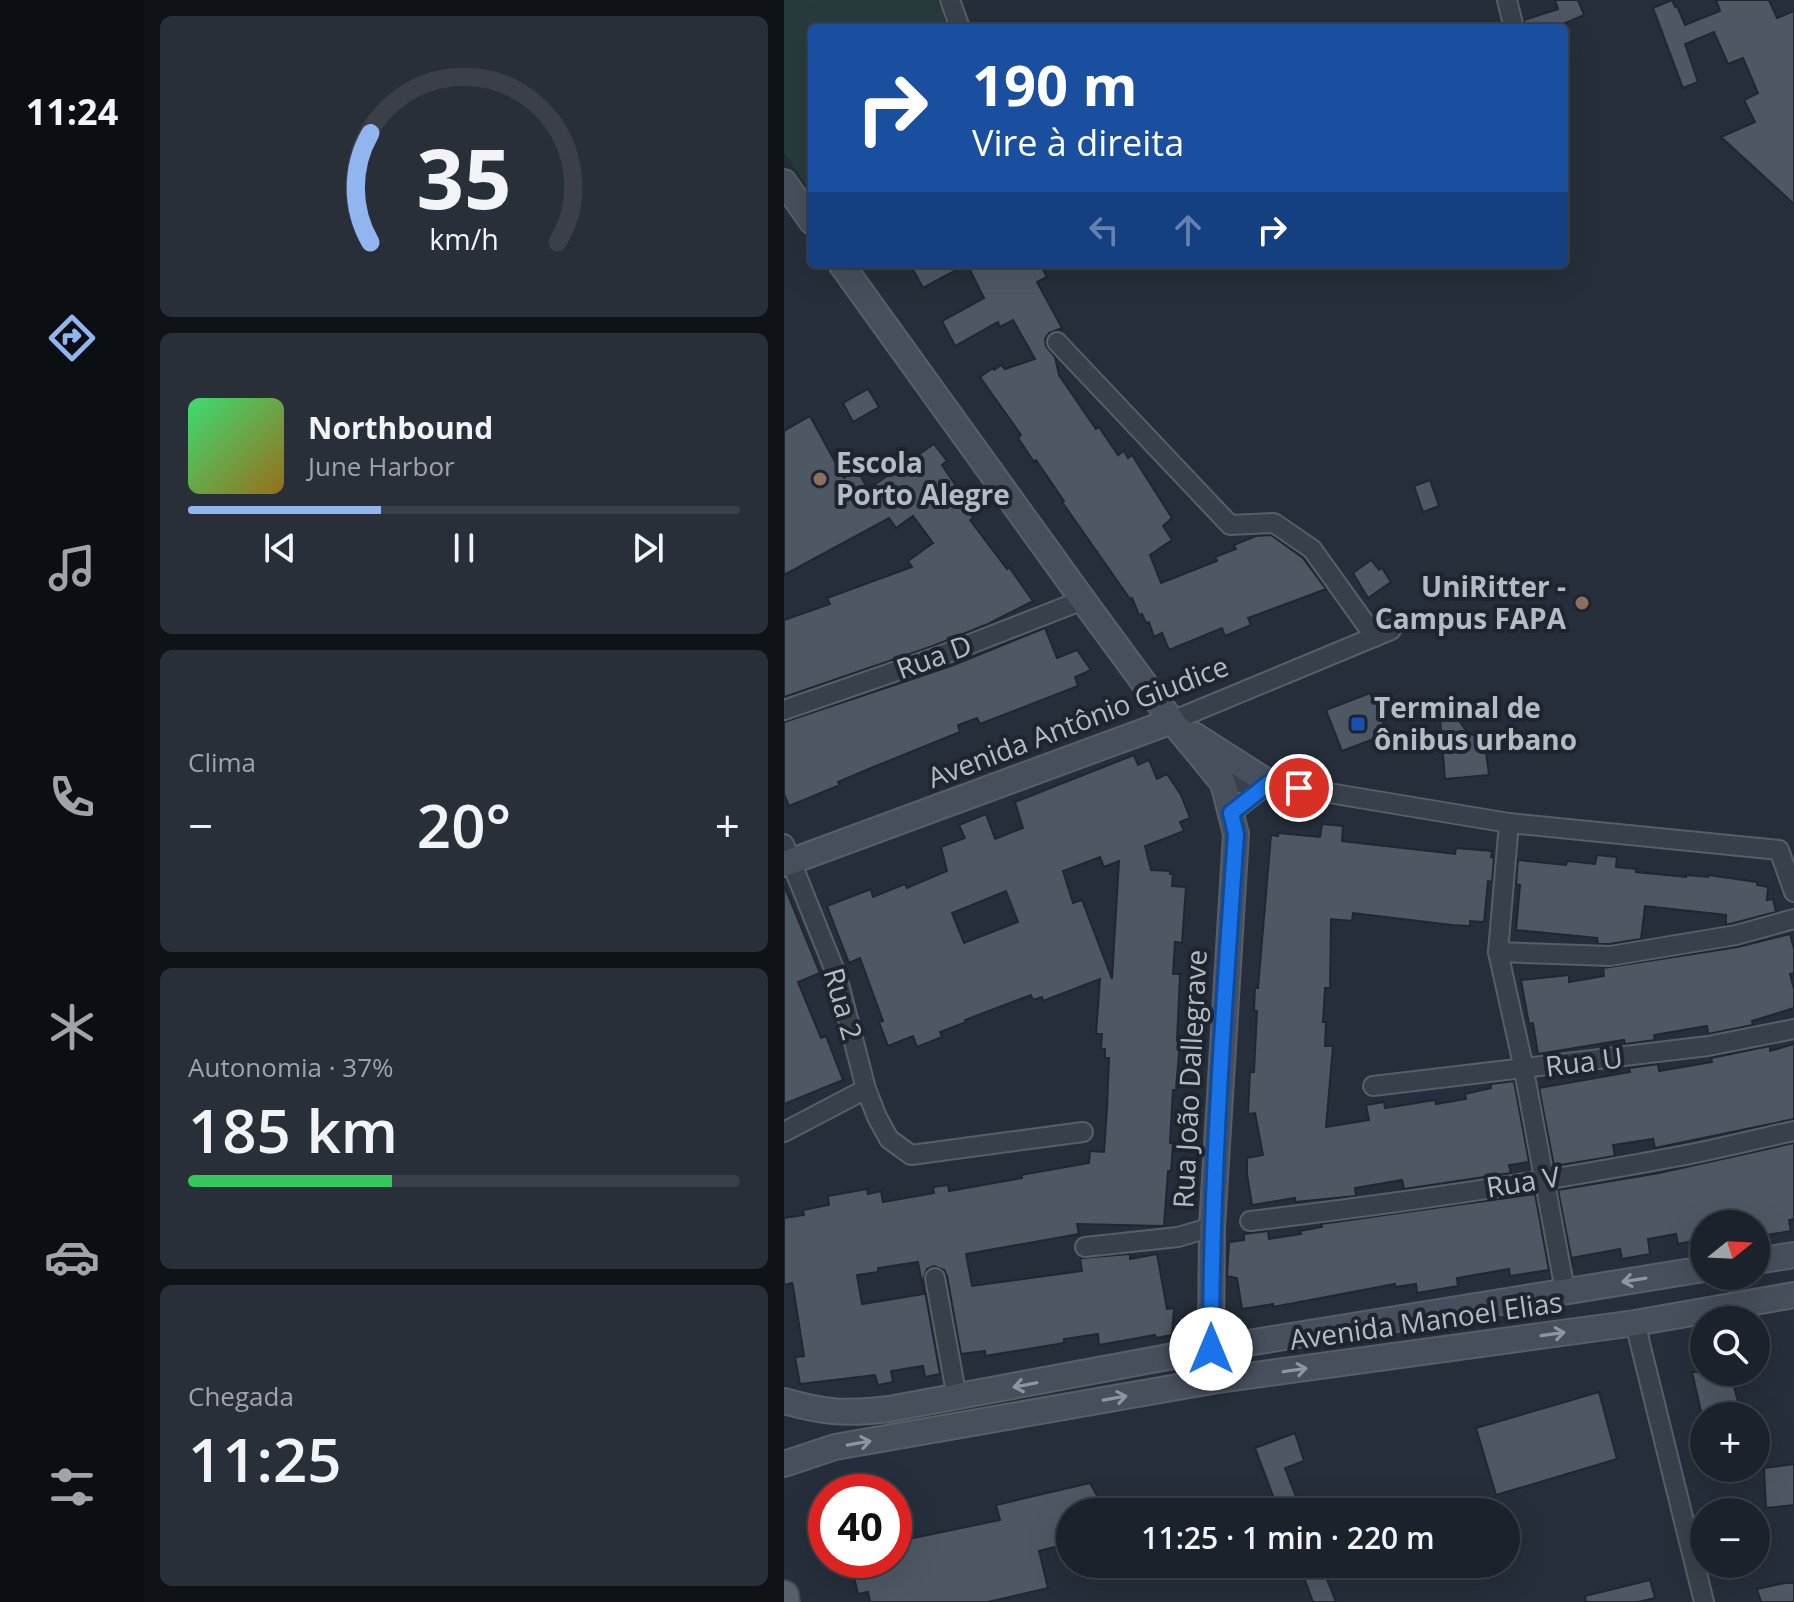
<!DOCTYPE html>
<html lang="pt">
<head>
<meta charset="utf-8">
<style>
	:root { --surface:#1c222c; --page:#292f38; --text:#f1f3f6; --muted:#a0a4a9; --line:#3a3f48; --accent:#90b5ef }
	body { margin:0; font-family:"Open Sans",sans-serif; background:var(--page); color:var(--text); height:100vh; display:flex; flex-direction:column; font-size:30px; white-space:nowrap }
	* { box-sizing:border-box; margin:0 }
	p { font-size:26px; color:var(--muted) }
	.icon { flex:none; width:44px; height:44px; fill:none; stroke:currentColor; stroke-width:2; stroke-linecap:round; stroke-linejoin:round }
	.map { position:relative; flex:1; overflow:hidden }
	.panel { display:flex; flex-direction:column; gap:16px; padding:16px; background:#0f1318; width:640px }
	.panel>* { flex:none }
	.top-card { position:absolute; left:24px; top:24px; width:760px; height:244px; border-radius:8px; box-shadow:0 8px 32px #0002,0 0 0 2px var(--line); background:#1a4fa0; color:#fff; overflow:hidden }
	.needle { width:52px; rotate:72deg }
	.tools { position:absolute; left:906px; top:1210px; display:grid; gap:16px }
	.tools a { display:grid; place-items:center; width:80px; height:80px; border-radius:50%; background:var(--surface); box-shadow:0 8px 32px #0002,0 0 0 2px var(--line); font-size:40px }
	.speed { position:absolute; left:24px; top:1474px; display:flex; gap:16px; font-size:40px; font-weight:700; text-align:center }
	.speed>* { display:grid; place-content:center; width:104px; height:104px; border-radius:50%; background:var(--surface); box-shadow:0 8px 32px #0002,0 0 0 2px var(--line); line-height:1 }
	.speed .limit { border:12px solid #d22; background:#fff; color:#111 }
	.pin { position:absolute; display:grid; place-items:center; width:68px; height:68px; color:#fff; margin:-34px; border:4px solid #fff; border-radius:50%; box-shadow:0 2px 8px #0007 }
	.me { position:absolute; width:88px; margin:-44px; rotate:0deg; stroke-linejoin:round; filter:drop-shadow(0 0 6px #0008) }
	.turn { display:flex; align-items:center; gap:28px; height:168px; padding:0 32px; font-size:36px }
	.turn .icon { width:104px; height:104px; stroke-width:2.5 }
	.turn b { display:block; font-size:56px; line-height:68px }
	.lanes { display:flex; align-items:center; height:76px; padding:0 32px; background:#0003; justify-content:center; gap:40px; direction:ltr }
	.lanes .off { opacity:.35 }
	.big { font-size:60px; font-weight:600; line-height:1.1 }
	.panel .tile { flex:1; display:flex; flex-direction:column; justify-content:center; gap:12px; min-width:0; padding:0 28px; border-radius:12px; background:var(--page) }
	.panel .dial { align-items:center; gap:0 }
	.dial svg { height:208px; overflow:visible; fill:none; stroke:var(--line); stroke-width:7; stroke-linecap:round; text-anchor:middle }
	.dial text { fill:var(--text); stroke:none }
	.song { display:flex; align-items:center; gap:24px }
	.cover { width:96px; height:96px; border-radius:12px; background:linear-gradient(135deg,hsl(140 70% 55%),hsl(40 70% 35%)) }
	.played { height:8px; border-radius:4px; background:linear-gradient(90deg,var(--accent) 35%,var(--line) 35%) }
	.keys { display:flex; justify-content:space-around; direction:ltr }
	.heat { display:flex; justify-content:space-between; align-items:center; font-size:44px; direction:ltr }
	.charge { height:12px; border-radius:6px; background:linear-gradient(90deg,#34c759 37%,var(--line) 0) }
	.trip { position:absolute; left:272px; top:1498px; width:464px; height:80px; border-radius:40px; background:var(--surface); box-shadow:0 8px 32px #0002,0 0 0 2px var(--line); font-weight:600; line-height:80px; text-align:center }
	main { display:flex; flex:1; min-height:0 }
	.tabs { display:flex; flex-direction:column; width:144px; justify-content:space-around; align-items:center; background:#0b0e12; color:var(--muted) }
	.tabs .icon { width:56px; height:56px }
	.tabs .active { color:var(--accent) }
	.tabs b { font-size:36px; color:var(--text) }
	.map>svg:first-child { display:block }
	.green { fill:#283b3c }
	.building { fill:#4e5865; stroke:#202731; stroke-width:2; fill-rule:evenodd }
	.lines { fill:none; stroke-linecap:round; stroke-linejoin:round }
	.street-casing { stroke:#575e68; stroke-width:22 }
	.secondary-casing { stroke:#575e68; stroke-width:28 }
	.primary-casing { stroke:#424953; stroke-width:32 }
	.street { stroke:#38404b; stroke-width:18 }
	.secondary { stroke:#474f5d; stroke-width:24 }
	.primary { stroke:#575f6a; stroke-width:28 }
	.oneway { stroke:#8e95a1 }
	.route-casing { stroke:#114b97; stroke-width:20 }
	.route { stroke:#1a73e8; stroke-width:14 }
	.education-dot { fill:#8d6e63; stroke:#1e252f; stroke-width:3 }
	.transit-dot { fill:#1a4fb4; stroke:#1e252f; stroke-width:3 }
	.labels { text-anchor:middle; stroke-width:8; stroke-linejoin:round; paint-order:stroke }
	.poi-label { font-size:28px; font-weight:bold; fill:#b4bbc6; stroke:#1e252f; text-anchor:start }
	.street-label { font-size:28px; fill:#b4bbc6; stroke:#1e252f }
</style>
</head>
<body>
<main>
<nav class="tabs">
<b>11:24</b>
<svg class="icon active" aria-label="directions" viewBox="0 0 24 24"><path d="M12 3l9 9-9 9-9-9zM9 14v-3h6M13 9l2 2-2 2"/></svg>
<svg class="icon" aria-label="music" viewBox="0 0 24 24"><path d="M9 18V5l10-2v13"/><circle cx="6" cy="18" r="3"/><circle cx="16" cy="16" r="3"/></svg>
<svg class="icon" aria-label="phone" viewBox="0 0 24 24"><path d="M5 4h4l2 5-3 2q2 4 5 5l2-3 5 2v4C11 20 4 13 5 4z"/></svg>
<svg class="icon" aria-label="climate" viewBox="0 0 24 24"><path d="M12 3v18M4 7l16 10M4 17L20 7"/></svg>
<svg class="icon" aria-label="car" viewBox="0 0 24 24"><path d="M5 17H2v-5l4-1 3-4h7l3 4 3 1v5h-3M9 17h6M6 11h13"/><circle cx="7" cy="17" r="2"/><circle cx="17" cy="17" r="2"/></svg>
<svg class="icon" aria-label="filters" viewBox="0 0 24 24"><path d="M4 7h16M4 17h16"/><circle cx="9" cy="7" r="2"/><circle cx="15" cy="17" r="2"/></svg>
</nav>
<section class="panel">
<div class="tile dial"><svg viewBox="0 0 100 80">
<path d="M14 69A42 42 0 1 1 86 69"/>
<path d="M14 69A42 42 0 0 1 14 27" stroke="#90b5ef"/>
<text x="50" y="56" font-size="32" font-weight="700">35</text>
<text x="50" y="72" font-size="11">km/h</text>
</svg></div>
<div class="tile">
<div class="song"><i class="cover"></i><div><b>Northbound</b><p>June Harbor</p></div></div>
<div class="played"></div>
<div class="keys"><svg class="icon" aria-label="previous" viewBox="0 0 24 24"><path d="M18 5L8 12l10 7zM5 5v14"/></svg><svg class="icon" aria-label="pause" viewBox="0 0 24 24"><path d="M8 5v14M16 5v14"/></svg><svg class="icon" aria-label="next" viewBox="0 0 24 24"><path d="M6 5l10 7-10 7zM19 5v14"/></svg></div>
</div>
<div class="tile"><p>Clima</p>
<div class="heat"><a>−</a><b class="big">20°</b><a>+</a></div>
</div>
<div class="tile"><p>Autonomia · 37%</p><b class="big">185 km</b><div class="charge"></div></div>
<div class="tile"><p>Chegada</p><b class="big">11:25</b></div>
</section>
<div class="map">
<svg width="1010" height="1602" viewBox="0 0 1010 1602">
	<rect width="100%" height="100%" fill="#252e3a"/>
	<path class="green" d="M0,0h153l11,28h-136v165l-28,-41z"/>
	<g class="building">
		<path d="M771,0h23l6,15 -30,13h-28l-2,-8 34,-11z"/>
		<path d="M888,0l3,7 2,-1 8,19 35,-14 -4,-11h53l8,18 17,-7v193l-73,-67 34,-15 -11,-22 14,-7 -15,-35 -15,6 -14,-32 -29,12 13,38 -15,6 -30,-80z"/>
		<path d="M126,264h130l7,13 -10,5 25,46 -13,5 -4,6 1,7 9,11 4,18 37,54 3,-2 19,28 6,-4 4,7 4,-3 40,63 -9,8 9,14 -22,15 11,28 56,-22 -2,-4 21,-8 -2,-4 22,-9 15,-1 32,23 23,31 -78,29 3,7 -26,11 -3,-8 -53,22 -7,-17 -8,4 -5,-15 -3,1 -4,-9 -3,1 -7,-17 -2,1 -68,-97 2,-1 -28,-41 -2,2 -16,-24 3,-3 -41,-58 13,-9 1,2 7,-5 4,4 30,-10 -22,-39 -13,7 -2,-5 -43,24 -13,-25 42,-23 -17,-34 -44,24z"/>
		<path d="M84,389l11,18 -26,15 -10,-19z"/>
		<path d="M26,416l34,62 13,-8 11,19 66,-45 13,17 -5,4 22,33 -3,2 12,18 -3,2 37,49 2,-2 24,34 -45,23 -55,22 -149,51v-77l46,-16 -3,-6 85,-31 -4,-6 25,-18 -20,-27 -17,12 -7,-10 -105,57v-144z"/>
		<path d="M646,480l9,26 -16,6 -9,-26z"/>
		<path d="M587,560l8,10 3,-2 9,14 -23,16 -15,-25z"/>
		<path d="M261,628l12,30 20,-8 14,20 -16,7 3,9 -98,38 -3,-6 -19,7 2,7 -89,36 -33,14 2,3 -51,21 -5,-12v-72l167,-56z"/>
		<path d="M586,693l3,7 5,-2 6,14 -5,1 8,21 -45,17 -16,-41z"/>
		<path d="M672,717l10,13 11,8 7,14h2l3,23 -44,4 -5,-61z"/>
		<path d="M350,755l4,10 11,-5 8,19 10,-5 14,21 9,23 -10,4 4,9 -39,15 6,24 19,1v3h3l-1,12 14,1 -4,56 -7,-1 -2,32h7l-3,67h3l-4,49h-3l-3,53h3l-2,28h-3l-4,55 -87,-2 2,10 -113,20 6,32 110,-15 -2,-12 2,-1 48,-4v5l27,-5 10,55 7,-1 -2,27 -16,3 -1,-3 -56,10 -1,-11 -34,5v4l-79,13v-5l-24,3 -14,-78 -3,-6 -10,-4 -7,3 -4,11 17,94 -15,3 -2,-11 -32,5 2,11 -15,3 -3,-10 -75,9 -5,-27 9,-1 -11,-70 -1,-3 -8,2v-67l20,-3 -1,-5 26,-5 -1,-9 39,-7 1,5 13,-3 2,11 51,-9 -1,-6 15,-2 1,6 73,-13 -1,-3 68,-12 1,-12 14,1 3,-43 2,-51h-4v-9h-4l1,-15h-6l4,-55 -57,22 -1,-4 -9,3 -2,-5 -66,25 1,2 -26,10 2,5 -25,10 -4,-11 -25,10 -9,-24 4,-1 -23,-63 -11,5 -22,-57 44,-17 2,8 32,-13 2,4 40,-17 -6,-24 24,-9 -6,-13 27,-11 9,25 28,-11 -8,-26zM316,857l4,10 15,-6 -7,118 -30,-79 -9,3 -10,-32zM222,891l12,31 -54,21 -12,-30zM134,1262l6,32 -62,10 -5,-29 21,-3v-4z"/>
		<path d="M538,824l21,2 -1,15 113,13 1,-6 36,3 -1,6 3,1 -2,24 -4,-1 -4,41 -14,-1v5l-18,-1 -99,-12 -1,8 -21,-2 -1,69h-5l-2,34h3l-1,24h8l-7,81 43,-7 -3,-15 18,-3 1,6 50,-8 1,4 30,-5 -1,-5 26,-6v-4l23,-3 15,81 -20,3 2,8 -107,16 -2,-9 -47,8 1,8 -61,6v-4l-43,7 -5,-31v-16l16,-3 -8,-42 -7,1 2,-42h4l3,-61h-3l1,-23h3l13,-153 7,1v-3l42,4z"/>
		<path d="M813,855l20,2 -1,10 20,2v3l50,5v-2l22,2v-2l49,7v3l11,2 -1,13 6,-1 3,13 -50,13v-10l-81,-9 -4,33 -32,5h-11l-1,-6 -81,-8 4,-45 -4,-1 2,-24 48,5 1,-4 28,3z"/>
		<path d="M0,885l36,88 -22,9 23,56 5,-2 17,44 -59,24z"/>
		<path d="M1006,934l4,15v24l-4,1 4,15v19l-42,13 1,4 -45,9 -1,-8 -53,9 1,5 -30,4 -1,-4 -86,14 -5,-31 -4,1 -8,-44 48,-5v7l35,-6 -1,-8 135,-21z"/>
		<path d="M1010,1044v75l-139,29 -2,-9 -40,6 2,11 -61,10 -15,-78 91,-16 -1,-4 29,-4 1,7 53,-9 -1,-4 59,-12v5z"/>
		<path d="M1010,1143v76l-5,1 2,11 -35,6v-13h-52v6l-7,1 2,9 -21,4 -2,-10 -28,5 2,15 -28,5 -2,-10 -49,9 2,9 -15,-77 101,-17z"/>
		<path d="M751,1194l14,76 -39,6 -1,-7 -52,9 1,8 -41,7 -1,-9 -21,3v-3l-122,23v-3l-31,5 -5,-31 -10,-2 2,-34 15,-2v-6l24,-3 1,8 32,-5 -1,-3 22,-4 -1,-3z"/>
		<path d="M908,1372h38l12,44h-40z"/>
		<path d="M815,1392l18,67 -121,36 -20,-67z"/>
		<path d="M511,1433l9,28 -19,7 17,44h-23l-24,-64z"/>
		<path d="M1010,1464v41l-28,3 -2,-40z"/>
		<path d="M306,1483l16,29h-36v31l-31,8 9,37 -60,14h-118l-2,-10 -10,2 -8,-34h44v-18l106,-22 -4,-15z"/>
		<path d="M515,1564h22l15,38h-23z"/>
		<path d="M866,1580l5,18 -17,4h-52l-1,-6z"/>
		<path d="M1001,1583h9v19h-33l-4,-13z"/>
	</g>
	<g class="lines">
		<g class="street-casing">
			<g id="street">
				<path d="M166,0l10,28"/>
				<path d="M723,0l7,28"/>
				<path d="M273,342l173,183 44,-2 38,26 63,88"/>
				<path d="M0,710l153,-53 146,-57"/>
				<path d="M388,721l219,-91"/>
				<path d="M439,783h46l240,40 270,27 15,42"/>
				<path d="M447,813l38,-30"/>
				<path d="M725,823l-11,129 26,117"/>
				<path d="M0,844l53,132 29,113 11,28 12,22 22,16 172,-23"/>
				<path d="M714,952l112,4 126,-21 58,-16"/>
				<path d="M741,1076l40,214"/>
				<path d="M589,1086l335,-40 86,-17"/>
				<path d="M0,1132l82,-43"/>
				<path d="M466,1221c144,-17 288,-38 430,-65 38,-7 76,-17 114,-25"/>
				<path d="M301,1247l93,-10 34,-10"/>
				<path d="M151,1278l22,120"/>
				<path d="M851,1323l69,279"/>
			</g>
		</g>
		<g class="secondary-casing">
			<g id="secondary">
				<path d="M0,182l28,40"/>
				<path d="M57,264l242,336 89,121 51,62 13,51 -24,393 -1,122 7,31"/>
				<path d="M410,735l75,48"/>
				<path d="M0,864l388,-143"/>
				<path d="M972,1261l38,-6"/>
				<path d="M0,1401c41,12 63,13 105,8l322,-60 493,-80"/>
				<path d="M0,1464l51,-17 383,-67 417,-57 159,-28"/>
			</g>
		</g>
		<g class="primary-casing">
			<path id="primary" d="M0,1595l1,7"/>
		</g>
		<use href="#street" class="street"/>
		<use href="#secondary" class="secondary"/>
		<use href="#primary" class="primary"/>
	</g>
	<defs><path id="oneway-shaft" d="M-6 0H5M1.5-3L5.5 0L1.5 3" fill="none" stroke-width="1.6" stroke-linecap="round" stroke-linejoin="round" transform="scale(2)"/></defs>
	<g class="oneway">
		<use href="#oneway-shaft" transform="translate(850 1280) rotate(171)"/>
		<use href="#oneway-shaft" transform="translate(769 1334) rotate(-8)"/>
		<use href="#oneway-shaft" transform="translate(511 1370) rotate(-8)"/>
		<use href="#oneway-shaft" transform="translate(241 1385) rotate(169)"/>
		<use href="#oneway-shaft" transform="translate(331 1398) rotate(-10)"/>
		<use href="#oneway-shaft" transform="translate(75 1443) rotate(-10)"/>
	</g>
	<g class="lines">
		<g class="route-casing">
			<path id="route" d="M427,1349c0,-172 13,-343 25,-515l-5,-21 38,-30 30,5"/>
		</g>
		<use href="#route" class="route"/>
	</g>
	<g class="education-dot">
		<circle cx="36" cy="479" r="8"/>
		<circle cx="798" cy="603" r="8"/>
	</g>
	<rect class="transit-dot" x="566" y="716" width="16" height="16" rx="4"/>
	<g class="labels">
		<g class="poi-label">
			<text x="52" y="473">Escola<tspan x="52" dy="32">Porto Alegre</tspan></text>
			<text x="782" y="597" text-anchor="end">UniRitter -<tspan x="782" dy="32">Campus FAPA</tspan></text>
			<text x="590" y="718">Terminal de<tspan x="590" dy="32">ônibus urbano</tspan></text>
		</g>
		<g class="street-label">
			<text transform="translate(150 657) rotate(-20)" y="10">Rua D</text>
			<text transform="translate(294 722) rotate(-21)" y="10">Avenida Antônio Giudice</text>
			<text transform="translate(59 1004) rotate(74)" y="10">Rua 2</text>
			<text transform="translate(800 1062) rotate(-7)" y="10">Rua U</text>
			<text transform="translate(406 1079) rotate(-87)" y="10">Rua João Dallegrave</text>
			<text transform="translate(739 1182) rotate(-9)" y="10">Rua V</text>
			<text transform="translate(642 1321) rotate(-8)" y="10">Avenida Manoel Elias</text>
		</g>
	</g>
</svg>
<div class="tools">
<a><svg class="needle" viewBox="-14 -14 28 28"><path d="M0-13l5 13h-10z" fill="#e53935"/><path d="M0 13l5-13h-10z" fill="#a0a4a9"/></svg></a>
<a><svg class="icon" aria-label="search" viewBox="0 0 24 24"><circle cx="10" cy="10" r="6"/><path d="M15 15l6 6"/></svg></a>
<a>+</a>
<a>−</a>
</div>
<div class="speed"><div class="limit">40</div></div>
<div class="pin" style="left:515px;top:788px;background:#d93025"><svg class="icon" aria-label="arrive" viewBox="0 0 24 24"><path d="M6 21V4h12l-3 4 3 4H6"/></svg></div>
<svg class="me" style="left:427px;top:1349px" viewBox="-20 -20 40 40"><circle r="19" fill="#fff"/><path d="M0-13L10 11 0 6-10 11z" fill="#1a73e8"/></svg>
<div class="trip">11:25 · 1 min · 220 m</div>
<div class="top-card">
<div class="turn"><svg class="icon" aria-label="right" viewBox="0 0 24 24"><path d="M7 20v-9h11M14 6l5 5-5 5"/></svg><div><b>190 m</b>Vire à direita</div></div>
<div class="lanes"><svg class="icon off" aria-label="left" viewBox="0 0 24 24"><path d="M17 20v-9H6M10 6l-5 5 5 5"/></svg><svg class="icon off" aria-label="ahead" viewBox="0 0 24 24"><path d="M12 20V5M6 11l6-6 6 6"/></svg><svg class="icon" aria-label="right" viewBox="0 0 24 24"><path d="M7 20v-9h11M14 6l5 5-5 5"/></svg></div>
</div>
</div>
</main>
</body>
</html>
